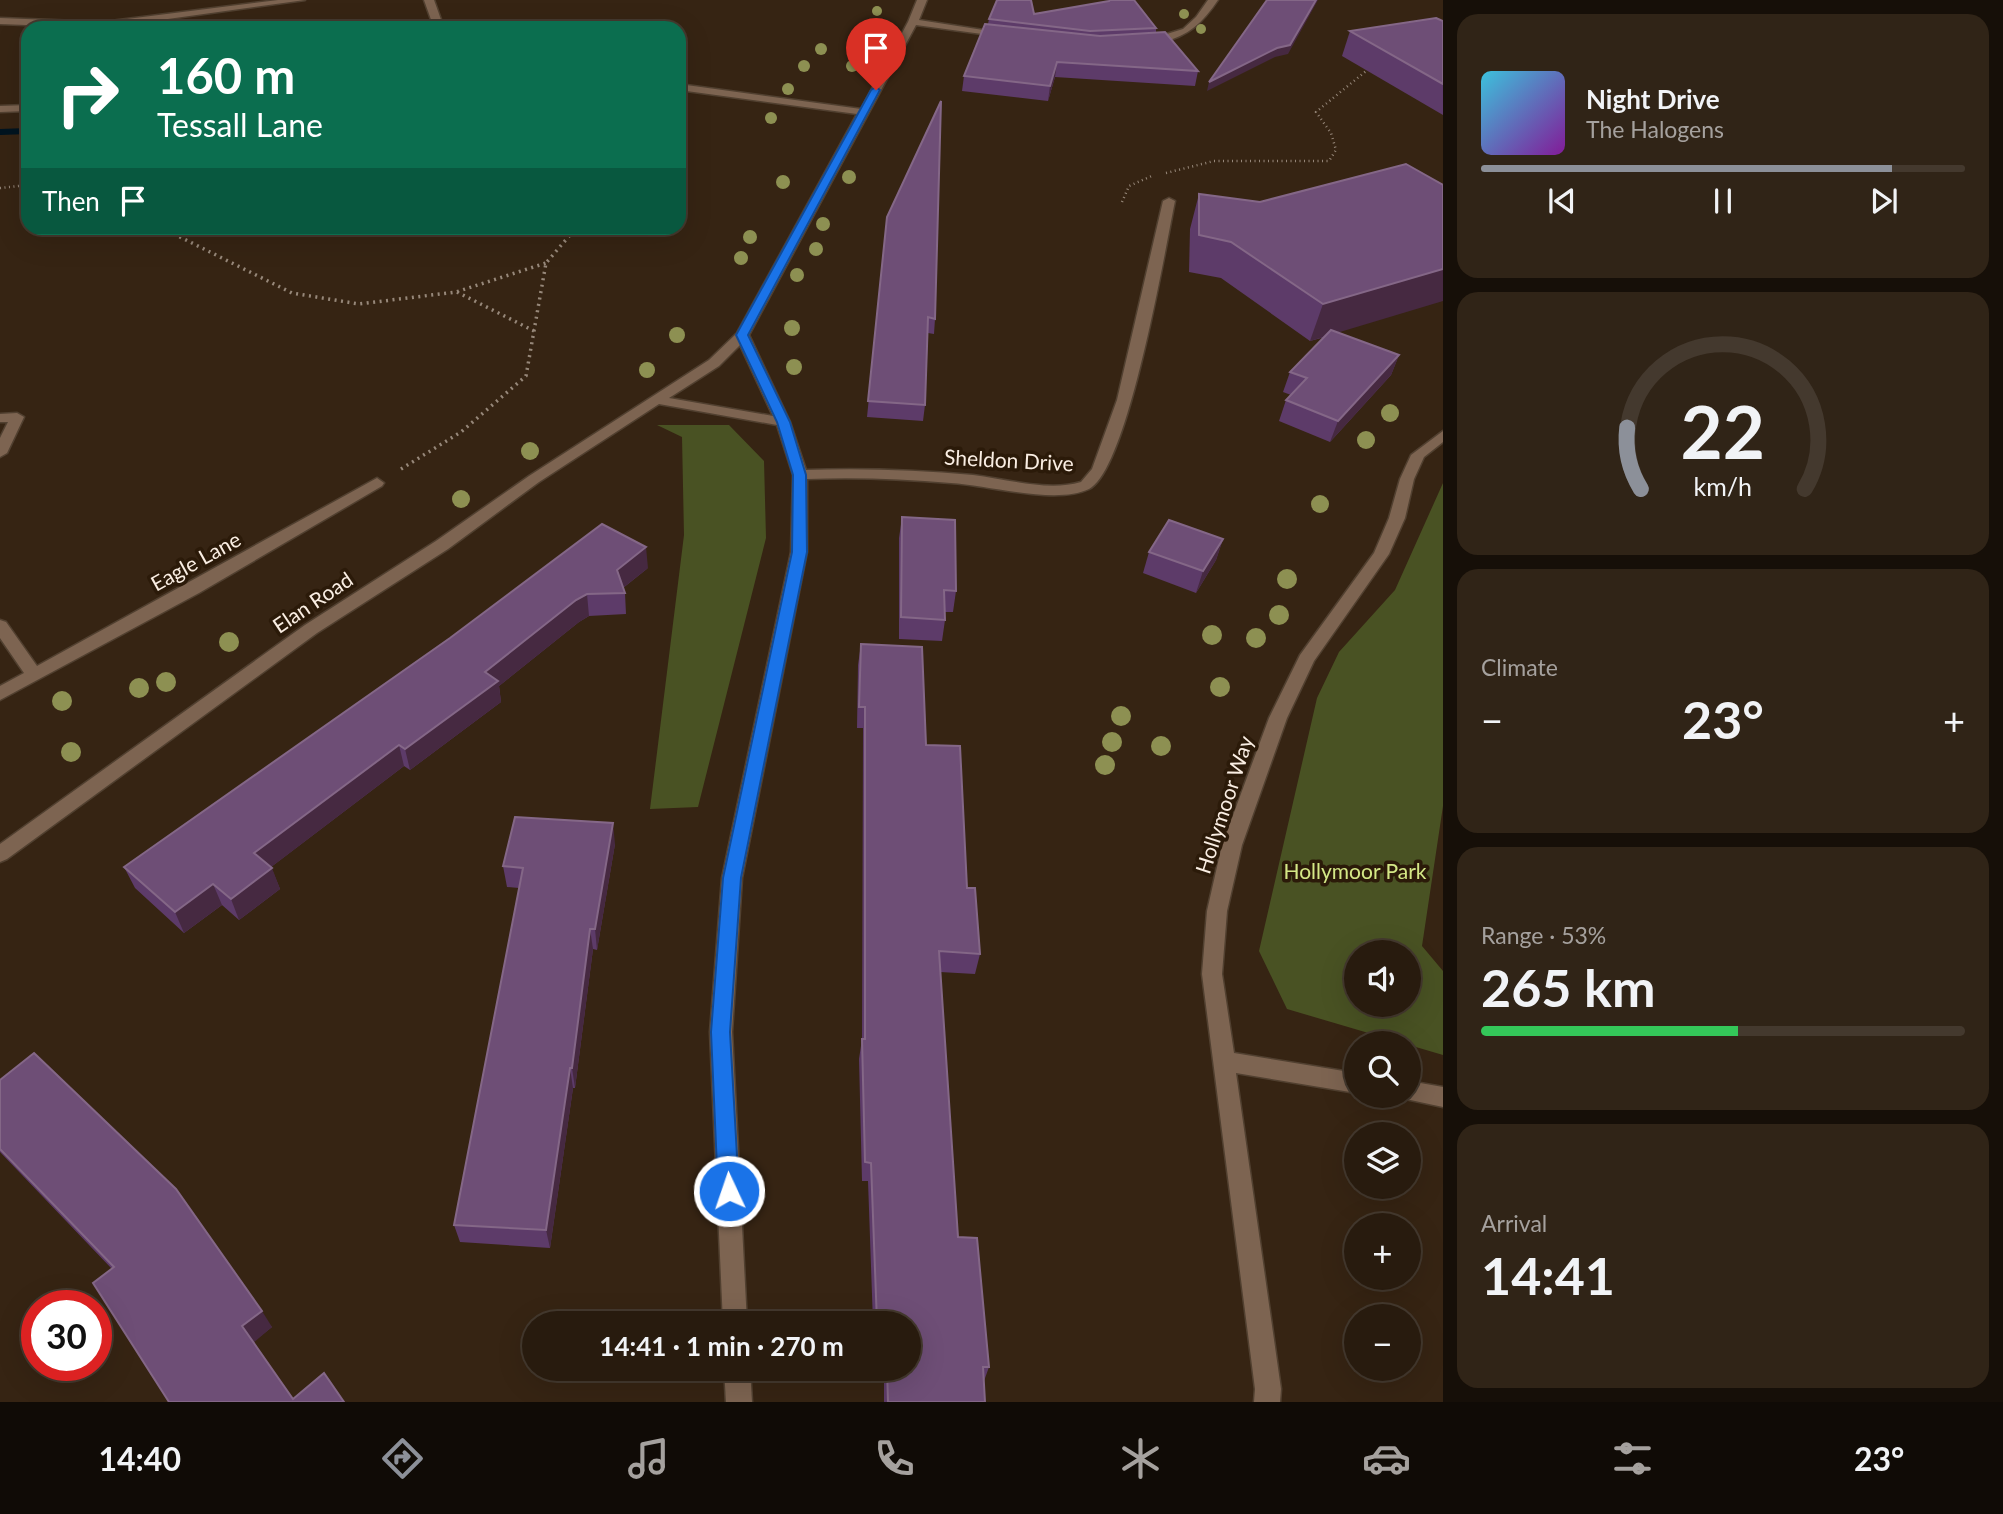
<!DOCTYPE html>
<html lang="en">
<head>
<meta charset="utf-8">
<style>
	:root { --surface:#281b0e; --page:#302417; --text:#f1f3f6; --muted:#a5a19e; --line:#44392e; --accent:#8c9099 }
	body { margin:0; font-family:Lato,sans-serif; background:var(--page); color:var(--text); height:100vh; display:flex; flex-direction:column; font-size:26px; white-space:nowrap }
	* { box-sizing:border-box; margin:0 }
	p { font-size:23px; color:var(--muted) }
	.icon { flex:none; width:38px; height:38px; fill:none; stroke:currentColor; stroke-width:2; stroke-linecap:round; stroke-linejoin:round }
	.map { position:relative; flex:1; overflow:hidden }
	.sheet { display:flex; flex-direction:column; gap:14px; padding:14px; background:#160f08; width:560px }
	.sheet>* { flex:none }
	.guide { position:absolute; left:21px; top:21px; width:665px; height:214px; border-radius:21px; box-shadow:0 7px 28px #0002,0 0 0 2px var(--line); background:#0b6e4f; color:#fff; overflow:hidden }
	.buttons { position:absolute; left:1344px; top:940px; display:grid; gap:14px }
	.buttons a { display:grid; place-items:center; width:77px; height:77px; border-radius:50%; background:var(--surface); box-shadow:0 7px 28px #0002,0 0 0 2px var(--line); font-size:35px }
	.speed { position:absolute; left:21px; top:1290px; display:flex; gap:14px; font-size:35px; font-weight:700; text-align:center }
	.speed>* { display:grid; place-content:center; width:91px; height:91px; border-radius:50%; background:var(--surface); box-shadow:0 7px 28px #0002,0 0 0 2px var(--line); line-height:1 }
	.speed .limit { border:10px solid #d22; background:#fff; color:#111 }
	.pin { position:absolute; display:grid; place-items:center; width:60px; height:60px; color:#fff; margin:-72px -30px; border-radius:50% 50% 50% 0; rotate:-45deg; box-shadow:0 0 7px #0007 }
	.pin .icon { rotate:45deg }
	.me { position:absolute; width:77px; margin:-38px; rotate:357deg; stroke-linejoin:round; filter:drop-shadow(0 0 5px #0008) }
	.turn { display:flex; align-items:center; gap:24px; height:147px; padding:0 21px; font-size:32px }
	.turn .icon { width:91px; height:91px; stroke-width:2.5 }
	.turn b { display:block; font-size:49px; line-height:60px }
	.then { display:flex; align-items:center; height:66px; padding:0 21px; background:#0003; gap:14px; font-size:26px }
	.big { font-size:52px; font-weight:700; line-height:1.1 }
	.sheet .tile { flex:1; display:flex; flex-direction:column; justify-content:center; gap:10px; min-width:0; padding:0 24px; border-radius:21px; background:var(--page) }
	.sheet .dial { align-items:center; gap:0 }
	.dial svg { height:182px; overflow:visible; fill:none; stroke:var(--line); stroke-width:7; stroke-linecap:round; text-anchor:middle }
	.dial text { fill:var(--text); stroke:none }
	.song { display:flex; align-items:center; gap:21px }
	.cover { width:84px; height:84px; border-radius:10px; background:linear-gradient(135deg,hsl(190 70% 55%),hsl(290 70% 35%)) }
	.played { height:7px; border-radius:4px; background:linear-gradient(90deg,var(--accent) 85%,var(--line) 85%) }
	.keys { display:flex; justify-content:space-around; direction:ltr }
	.heat { display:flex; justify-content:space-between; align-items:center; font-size:38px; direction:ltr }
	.charge { height:10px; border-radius:5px; background:linear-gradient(90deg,#34c759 53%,var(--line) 0) }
	.trip { position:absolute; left:522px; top:1311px; width:399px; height:70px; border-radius:35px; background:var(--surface); box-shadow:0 7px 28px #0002,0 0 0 2px var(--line); font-weight:700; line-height:70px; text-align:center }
	.tabs { display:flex; height:112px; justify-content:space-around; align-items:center; background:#100b06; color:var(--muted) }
	.tabs .icon { width:49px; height:49px }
	.tabs .selected { color:var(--accent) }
	.tabs b { font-size:32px; color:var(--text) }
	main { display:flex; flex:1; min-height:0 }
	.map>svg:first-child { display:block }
	.green { fill:#495223; fill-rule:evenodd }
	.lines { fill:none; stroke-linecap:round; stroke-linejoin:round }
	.stream { fill:#001420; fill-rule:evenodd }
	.minor-casing { stroke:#514030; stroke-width:3 }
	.path-far1 { stroke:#97887a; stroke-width:2.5; stroke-dasharray:1 3.5; stroke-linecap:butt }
	.path { stroke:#97887a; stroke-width:3.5; stroke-dasharray:2 4.5; stroke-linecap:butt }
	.minor { fill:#7d6451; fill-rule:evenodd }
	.tree { fill:#8d9052 }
	.wall { fill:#5d3b69 }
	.shaded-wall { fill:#462941 }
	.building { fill:#6e4e76; stroke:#846787; stroke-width:2 }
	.route { fill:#1a73e8; stroke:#114b97; stroke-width:2 }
	.labels { text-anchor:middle; stroke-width:7; stroke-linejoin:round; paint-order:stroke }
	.street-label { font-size:21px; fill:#faeee3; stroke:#2b1a09 }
	.park-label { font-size:21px; fill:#d4e886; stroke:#2b1a09 }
</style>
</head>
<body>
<main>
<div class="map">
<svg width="1443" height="1402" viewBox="0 0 1443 1402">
	<rect width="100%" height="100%" fill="#362413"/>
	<g class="green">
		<path d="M657,425h72l35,36 2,77 -68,269 -48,2 34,-274 -2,-98z"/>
		<path d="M1443,483v323l-21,140 21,25v84l-156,-46 -28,-58 58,-253 22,-46 56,-62zM1356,952h53v52h-53z"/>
	</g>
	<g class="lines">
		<path class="stream" d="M28,128v6l-28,1v-6z"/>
		<g class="minor-casing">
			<g id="minor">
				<path d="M278,0h27l-202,28 -103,-4v-6l103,4z"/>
				<path d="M424,0h10l10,28h-10z"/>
				<path d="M917,0h10l-8,20 90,14 -5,3 -88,-12 -167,310 41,87 16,48c56,-2 111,0 167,5 34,4 75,17 108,7l11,-13 25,-69 46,-199 6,-3 6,3c-10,49 -47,269 -86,288 -33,16 -101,-4 -138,-6 -48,-4 -95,-6 -144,-4v73l-65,326 -10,154 15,291h-24l-13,-291 12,-154 69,-326 2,-77 -16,-50 -118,-21 -120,78 -91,67 -131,84 -310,226 -7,3v-18l305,-219 131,-84 93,-65 180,-116 28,-27 120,-219 -178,-24v-6l182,25 47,-87zM740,345l33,71 -104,-18 50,-32z"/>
				<path d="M1208,0h10c-15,22 -29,36 -56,42 -8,2 -14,4 -21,0l42,-13 13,-12z"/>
				<path d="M28,105v6l-28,1v-6z"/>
				<path d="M17,413l7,4 -17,36 -7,4v-19l8,-16h-8v-8z"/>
				<path d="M1443,431v11l-19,15 -10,22 -9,39 -16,36 -75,107 -27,57 -45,127 -15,66 -5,63 12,79 122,20v20l-120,-20 45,316 -1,13h-26l1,-13 -53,-415 5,-63 15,-66 47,-127 31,-63 74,-102 15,-35 11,-39 11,-24z"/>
				<path d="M377,478l7,5 -2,3 -183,107 -199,107v-14l24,-13 -24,-35v-18l6,2 31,44z"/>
				<path d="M1409,1081l34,6v20l-42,-9 -1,-2h9z"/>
				<path d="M724,1368h26l2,34h-26z"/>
			</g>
		</g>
		<g class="path-far1">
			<path d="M1166,173l48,-12h115l7,-11 -5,-17 -15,-21 55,-45"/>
			<path d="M0,188l28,-3"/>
			<path d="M1122,202l7,-16 25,-11"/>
		</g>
		<g class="path">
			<path d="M162,228l130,65 67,11 97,-12 90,-29"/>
			<path d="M457,292l77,39"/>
			<path d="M401,469l60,-37 65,-56 20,-113 30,-35"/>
		</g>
		<use href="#minor" class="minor"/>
	</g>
	<g class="tree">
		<circle cx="877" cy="11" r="5"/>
		<circle cx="1184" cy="14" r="5"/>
		<circle cx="1201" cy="29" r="5"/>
		<circle cx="882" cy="32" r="5"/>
		<circle cx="821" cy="49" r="6"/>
		<circle cx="804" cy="66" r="6"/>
		<circle cx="852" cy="66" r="6"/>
		<circle cx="788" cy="89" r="6"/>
		<circle cx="771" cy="118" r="6"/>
		<circle cx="849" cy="177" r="7"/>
		<circle cx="783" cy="182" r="7"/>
		<circle cx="823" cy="224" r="7"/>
		<circle cx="750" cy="237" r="7"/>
		<circle cx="816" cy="249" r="7"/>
		<circle cx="741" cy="258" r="7"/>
		<circle cx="797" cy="275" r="7"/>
		<circle cx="792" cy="328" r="8"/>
		<circle cx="677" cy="335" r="8"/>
		<circle cx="794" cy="367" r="8"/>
		<circle cx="647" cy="370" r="8"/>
		<circle cx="1390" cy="413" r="9"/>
		<circle cx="1366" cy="440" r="9"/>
		<circle cx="530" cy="451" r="9"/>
		<circle cx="461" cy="499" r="9"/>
		<circle cx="1320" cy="504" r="9"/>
		<circle cx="1287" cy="579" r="10"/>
		<circle cx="1279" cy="615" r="10"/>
		<circle cx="1212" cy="635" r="10"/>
		<circle cx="1256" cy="638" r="10"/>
		<circle cx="229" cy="642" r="10"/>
		<circle cx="166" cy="682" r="10"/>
		<circle cx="1220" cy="687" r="10"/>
		<circle cx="139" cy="688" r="10"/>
		<circle cx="62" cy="701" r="10"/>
		<circle cx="1121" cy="716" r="10"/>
		<circle cx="1112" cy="742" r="10"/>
		<circle cx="1161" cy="746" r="10"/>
		<circle cx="71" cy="752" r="10"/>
		<circle cx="1105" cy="765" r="10"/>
	</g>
	<g class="wall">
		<path d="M1034,14l122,14v4l42,39 -3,15 -140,-9 -7,24 -86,-10 2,-15 24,-52 1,-5z"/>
		<path d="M1443,21v94l-101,-59 8,-25z"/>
		<path d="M1406,164l-68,169 61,22 -8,20 -61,67 -51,-21 7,-21 5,-5 -8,-3 7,-20 35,-35 -15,4 -89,-63 -32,-6 1,-43 9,-35 61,8z"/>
		<path d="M887,217l48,102 -1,15 -6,-1 -3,72 -2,16 -56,-4z"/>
		<path d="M902,517l54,74 -3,21h-8v8l-3,21 -43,-2v-101z"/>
		<path d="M1223,539l-7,21 -20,33 -53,-20 6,-21z"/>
		<path d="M648,568l-25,20 2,5 1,21 -37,2 -10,6 -80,64 2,16 -91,68 -6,-4 -133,101 9,22 -41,31 -17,-15 -38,28 -49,-45 -11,-21 326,-229z"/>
		<path d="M861,644l65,101 41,143 13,66 -5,20 -35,-2 18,265 31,130 -5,14 1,21h-101v-23h-9v-11h33v-45h-35l-5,-142h-6l-3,-122 3,-20 1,-311h-6l1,-63z"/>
		<path d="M615,844l-18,106 -4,-1 -18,139h-2l-23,160 -90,-6 -6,-17 65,-337 -12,-1 -4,-21z"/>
		<path d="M0,1080l272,247 -19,15 40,57 -124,3 -57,-133 -112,-117z"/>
	</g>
	<g class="shaded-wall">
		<path d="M1316,0h2l-30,54 -13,3 -68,34 2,-9z"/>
		<path d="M1057,62l-2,15 -7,24 2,-15z"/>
		<path d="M1443,269v32l-133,40 13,-37z"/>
		<path d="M1399,355l-8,20 -61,67 8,-21z"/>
		<path d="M1223,539l-7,21 -20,33 7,-22z"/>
		<path d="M646,547l2,21 -29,23 -2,-21z"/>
		<path d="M587,594l2,22 -10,6 -80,64 2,16 -91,68 -5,-21 80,-77 91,-72z"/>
		<path d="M399,745l5,21 -142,108 -8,-21z"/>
		<path d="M613,823l2,21 -18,106 -2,-21z"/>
		<path d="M272,868l8,21 -41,31 -8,-21z"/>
		<path d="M213,884l9,21 -38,28 -9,-21z"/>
		<path d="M590,929l3,20 -18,139 -3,-20z"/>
		<path d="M570,1068l3,20 -23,160 -4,-18z"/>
		<path d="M262,1311l10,16 -19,16 -11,-17z"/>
	</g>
	<g class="building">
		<path d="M997,0h34l3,14 75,-13 1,-1h24l22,28 -66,3 -101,-12z"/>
		<path d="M1267,0h49l-26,45 -13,3 -68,34z"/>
		<path d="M1436,18l7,3v63l-93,-53z"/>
		<path d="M985,24l115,12 65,-4 33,39 -141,-9 -7,24 -86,-10z"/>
		<path d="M941,101l-6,218 -7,-2 -3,88 -57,-4 19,-184z"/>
		<path d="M1406,164l37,21v84l-120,35 -92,-62 -32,-7v-41l61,8z"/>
		<path d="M1331,330l68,25 -61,66 -52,-21 21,-22 -17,-6z"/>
		<path d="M902,517l53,3 1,71 -12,-1 1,30 -44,-3z"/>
		<path d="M1169,520l54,19 -20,32 -54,-19z"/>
		<path d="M602,524l44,23 -29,23 8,23 -38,1 -11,6 -91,72 13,9 -93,68 -6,-4 -145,108 18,15 -41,31 -18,-15 -38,28 -51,-45 326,-229z"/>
		<path d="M861,644l61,3 4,98 34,1 7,142h8l5,66 -41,-3 19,286 19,1 12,129h-6l2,35h-97l-1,-34h21v-45h-31l-6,-160 -6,-1 -3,-123h3v-332h-6z"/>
		<path d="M515,817l98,6 -18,106h-5l-18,139h-2l-24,162 -92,-5 69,-357 -20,-2z"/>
		<path d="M34,1053l142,136 86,122 -20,15 51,73 31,-26 20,29h-175l-76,-119 21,-16 -114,-118v-69z"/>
	</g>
	<path class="route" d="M876,87l4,3 -132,245 42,87 16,53 1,77 -66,326 -11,154 9,159 -3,7 -7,3 -8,-3 -3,-7 -7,-159 12,-154 69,-326 1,-77 -16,-53 -41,-87 135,-245z"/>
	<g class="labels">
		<g class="street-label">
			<text transform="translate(1009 461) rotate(3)" y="7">Sheldon Drive</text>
			<text transform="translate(196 562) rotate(-29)" y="7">Eagle Lane</text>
			<text transform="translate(313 603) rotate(-34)" y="7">Elan Road</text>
			<text transform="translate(1225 805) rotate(-72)" y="7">Hollymoor Way</text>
		</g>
		<g class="park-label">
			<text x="1355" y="879">Hollymoor Park</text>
		</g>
	</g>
</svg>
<div class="buttons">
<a><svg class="icon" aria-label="sound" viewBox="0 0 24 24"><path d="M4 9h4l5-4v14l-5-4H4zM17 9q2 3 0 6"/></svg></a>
<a><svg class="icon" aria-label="search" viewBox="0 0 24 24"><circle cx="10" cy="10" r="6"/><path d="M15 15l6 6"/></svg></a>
<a><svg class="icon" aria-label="layers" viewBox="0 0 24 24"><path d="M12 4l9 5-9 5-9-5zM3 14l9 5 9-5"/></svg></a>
<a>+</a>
<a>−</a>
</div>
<div class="speed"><div class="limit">30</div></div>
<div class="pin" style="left:876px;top:90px;background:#d93025"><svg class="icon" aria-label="arrive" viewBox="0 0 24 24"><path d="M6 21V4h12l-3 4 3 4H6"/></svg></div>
<svg class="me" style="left:729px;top:1191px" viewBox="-20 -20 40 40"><circle r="17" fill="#1a73e8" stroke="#fff" stroke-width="3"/><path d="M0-11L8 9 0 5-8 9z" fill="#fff"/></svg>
<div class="trip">14:41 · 1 min · 270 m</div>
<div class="guide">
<div class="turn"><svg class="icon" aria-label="right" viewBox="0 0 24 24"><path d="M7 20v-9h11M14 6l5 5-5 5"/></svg><div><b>160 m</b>Tessall Lane</div></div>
<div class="then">Then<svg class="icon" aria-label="arrive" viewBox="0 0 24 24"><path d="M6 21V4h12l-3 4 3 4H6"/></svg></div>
</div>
</div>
<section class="sheet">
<div class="tile">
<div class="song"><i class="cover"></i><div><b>Night Drive</b><p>The Halogens</p></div></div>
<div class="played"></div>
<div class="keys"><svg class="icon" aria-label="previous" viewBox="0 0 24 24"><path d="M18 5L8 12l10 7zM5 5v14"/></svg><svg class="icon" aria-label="pause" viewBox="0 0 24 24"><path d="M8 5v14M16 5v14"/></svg><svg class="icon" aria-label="next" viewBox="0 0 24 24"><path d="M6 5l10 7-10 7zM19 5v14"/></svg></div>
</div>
<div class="tile dial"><svg viewBox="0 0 100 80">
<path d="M14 69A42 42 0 1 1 86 69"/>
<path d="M14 69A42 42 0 0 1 8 42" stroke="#8c9099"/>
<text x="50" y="56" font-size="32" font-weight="700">22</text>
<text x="50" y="72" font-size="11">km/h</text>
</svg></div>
<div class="tile"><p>Climate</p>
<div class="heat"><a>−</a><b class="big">23°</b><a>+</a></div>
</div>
<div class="tile"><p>Range · 53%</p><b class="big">265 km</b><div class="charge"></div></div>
<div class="tile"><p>Arrival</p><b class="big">14:41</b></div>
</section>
</main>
<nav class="tabs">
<b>14:40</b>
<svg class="icon selected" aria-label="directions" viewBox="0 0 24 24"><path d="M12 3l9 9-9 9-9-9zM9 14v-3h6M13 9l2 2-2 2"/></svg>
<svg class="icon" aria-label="music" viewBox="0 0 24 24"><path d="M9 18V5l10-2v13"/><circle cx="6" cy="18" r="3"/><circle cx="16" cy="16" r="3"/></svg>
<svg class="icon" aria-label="phone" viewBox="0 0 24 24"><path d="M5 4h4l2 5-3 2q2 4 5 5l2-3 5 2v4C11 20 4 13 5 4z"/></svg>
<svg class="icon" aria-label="climate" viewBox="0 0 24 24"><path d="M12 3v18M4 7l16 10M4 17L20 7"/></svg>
<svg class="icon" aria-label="car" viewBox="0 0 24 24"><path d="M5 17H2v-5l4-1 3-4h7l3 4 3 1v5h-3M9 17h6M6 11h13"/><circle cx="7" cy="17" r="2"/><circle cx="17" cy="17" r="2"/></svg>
<svg class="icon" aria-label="filters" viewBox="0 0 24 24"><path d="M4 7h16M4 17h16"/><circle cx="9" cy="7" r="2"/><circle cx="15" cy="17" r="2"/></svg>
<b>23°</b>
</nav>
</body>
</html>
